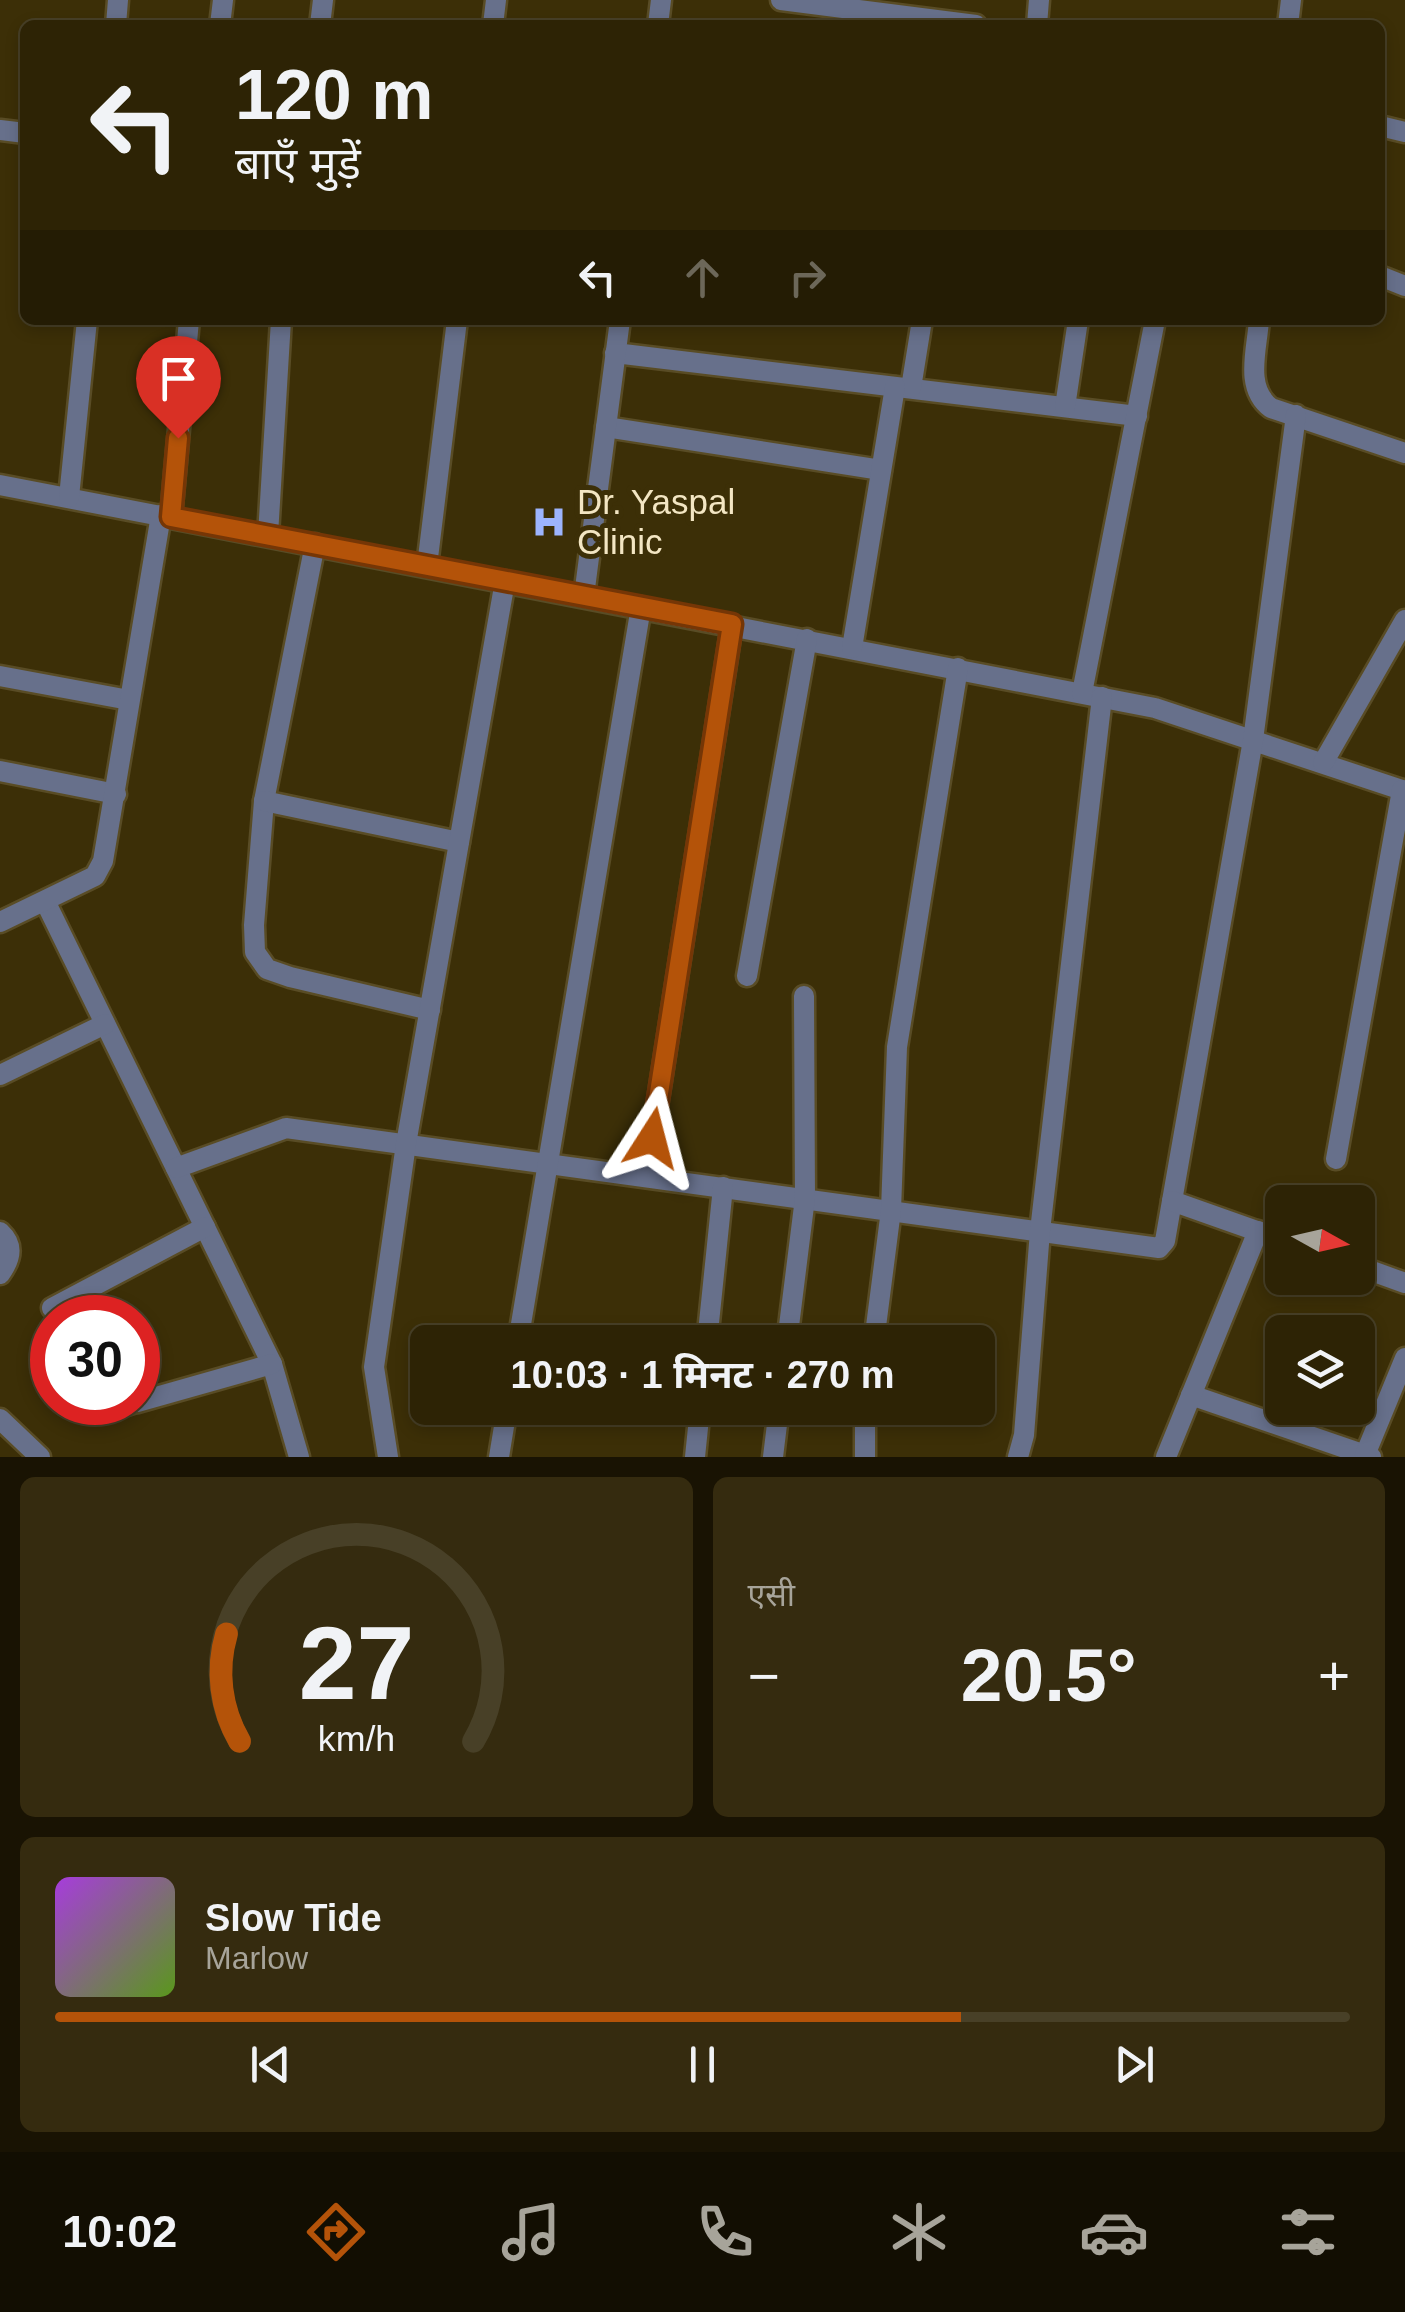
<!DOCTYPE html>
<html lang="hi">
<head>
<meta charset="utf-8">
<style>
	:root { --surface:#2d2305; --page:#352b0f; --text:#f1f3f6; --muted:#a7a49a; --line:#484027; --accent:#b45309 }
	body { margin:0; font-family:Arial,"Noto Sans Devanagari",sans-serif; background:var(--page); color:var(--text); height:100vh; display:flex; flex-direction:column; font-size:38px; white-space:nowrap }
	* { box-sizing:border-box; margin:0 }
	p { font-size:32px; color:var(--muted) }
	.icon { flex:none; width:55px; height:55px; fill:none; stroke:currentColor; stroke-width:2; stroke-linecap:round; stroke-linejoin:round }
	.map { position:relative; height:1457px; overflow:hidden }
	.side { display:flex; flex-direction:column; gap:20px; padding:20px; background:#191303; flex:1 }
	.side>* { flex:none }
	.guide { position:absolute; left:20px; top:20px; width:1365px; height:305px; border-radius:15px; box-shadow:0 5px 15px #0003,0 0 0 2px var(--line); background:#2d2305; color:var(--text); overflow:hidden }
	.needle { width:65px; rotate:98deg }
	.controls { position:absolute; left:1265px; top:1185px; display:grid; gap:20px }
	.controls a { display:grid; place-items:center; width:110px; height:110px; border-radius:15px; background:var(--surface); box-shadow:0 5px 15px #0003,0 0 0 2px var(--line); font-size:50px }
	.speed { position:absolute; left:30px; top:1295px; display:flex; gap:20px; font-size:50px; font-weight:700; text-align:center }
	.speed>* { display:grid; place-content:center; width:130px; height:130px; border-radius:50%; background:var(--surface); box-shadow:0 5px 15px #0003,0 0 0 2px var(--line); line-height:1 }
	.speed .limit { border:15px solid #d22; background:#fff; color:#111 }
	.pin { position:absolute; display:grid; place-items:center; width:85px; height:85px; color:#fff; margin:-102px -42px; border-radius:50% 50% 50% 0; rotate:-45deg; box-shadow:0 0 10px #0007 }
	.pin .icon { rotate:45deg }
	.me { position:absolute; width:110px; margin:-55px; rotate:9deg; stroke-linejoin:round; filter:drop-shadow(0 0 8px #0008) }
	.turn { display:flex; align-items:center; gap:35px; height:210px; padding:0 50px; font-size:45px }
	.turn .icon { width:130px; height:130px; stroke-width:2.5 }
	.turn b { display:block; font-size:70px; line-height:85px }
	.lanes { display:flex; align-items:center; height:95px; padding:0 50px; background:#0003; justify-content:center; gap:50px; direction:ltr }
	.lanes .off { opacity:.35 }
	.big { font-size:75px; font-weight:700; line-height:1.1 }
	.side .widget { flex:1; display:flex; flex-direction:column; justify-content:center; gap:15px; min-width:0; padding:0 35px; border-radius:15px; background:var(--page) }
	.side .dial { align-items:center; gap:0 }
	.dial svg { height:260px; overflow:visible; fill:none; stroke:var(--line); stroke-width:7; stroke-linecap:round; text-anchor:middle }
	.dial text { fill:var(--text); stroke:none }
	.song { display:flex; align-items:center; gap:30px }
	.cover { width:120px; height:120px; border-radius:15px; background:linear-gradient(135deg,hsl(280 70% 55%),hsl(90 70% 35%)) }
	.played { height:10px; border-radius:5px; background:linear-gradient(90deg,var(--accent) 70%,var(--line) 70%) }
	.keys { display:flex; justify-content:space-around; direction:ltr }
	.heat { display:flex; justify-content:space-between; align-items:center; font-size:55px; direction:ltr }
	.side .tiles { flex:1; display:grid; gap:20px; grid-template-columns:1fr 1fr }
	.widget:last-child { grid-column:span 2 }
	.trip { position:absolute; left:410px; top:1325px; width:585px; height:100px; border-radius:15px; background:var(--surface); box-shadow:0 5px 15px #0003,0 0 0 2px var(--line); font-weight:700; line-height:100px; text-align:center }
	.tabs { display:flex; height:160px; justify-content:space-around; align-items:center; background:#120e02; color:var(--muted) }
	.tabs .icon { width:70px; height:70px }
	.tabs .on { color:var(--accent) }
	.tabs b { font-size:45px; color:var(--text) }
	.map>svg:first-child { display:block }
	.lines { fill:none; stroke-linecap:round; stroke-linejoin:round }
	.minor-casing { stroke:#594c25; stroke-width:25 }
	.minor { stroke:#67708b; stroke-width:20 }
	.route-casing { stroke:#753606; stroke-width:25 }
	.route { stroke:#b45309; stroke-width:18 }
	.labels { text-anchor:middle; stroke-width:10; stroke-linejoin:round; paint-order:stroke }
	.poi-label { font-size:35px; fill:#f3e6c3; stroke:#3c2f07; text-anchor:start }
</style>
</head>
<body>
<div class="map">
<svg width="1405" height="1457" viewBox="0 0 1405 1457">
	<rect width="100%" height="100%" fill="#3c2f07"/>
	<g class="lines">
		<g class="minor-casing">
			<g id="minor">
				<path d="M781,0l195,25"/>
				<path d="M116,25l2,-25"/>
				<path d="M220,25l3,-25"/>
				<path d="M320,25l3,-25"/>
				<path d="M493,25l3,-25"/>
				<path d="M658,25l3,-25"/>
				<path d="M1037,25l2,-25"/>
				<path d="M1288,25l3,-25"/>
				<path d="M1380,126l25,6"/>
				<path d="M0,130l25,3"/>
				<path d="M1380,276l25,10"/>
				<path d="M1259,320c-2,30 -15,68 12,88l134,45"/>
				<path d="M615,353l522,63"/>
				<path d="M911,388l11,-68"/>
				<path d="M1065,407l13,-87"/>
				<path d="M606,427l275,43"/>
				<path d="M0,485l1155,223 250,83"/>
				<path d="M69,497l18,-177"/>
				<path d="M171,517l18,-197"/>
				<path d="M268,535l13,-215"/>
				<path d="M315,544l-51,257 -10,124 1,27 12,17 23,8 140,33"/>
				<path d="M427,566l30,-246"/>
				<path d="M584,596l36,-276"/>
				<path d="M852,648l43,-261"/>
				<path d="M0,676l129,24"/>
				<path d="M1082,693l73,-373"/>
				<path d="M1323,763l82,-143"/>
				<path d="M0,771l116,23"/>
				<path d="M264,801l195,41"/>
				<path d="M45,901l227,463 27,93"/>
				<path d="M0,922l95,-46 8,-15 58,-346"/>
				<path d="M747,976l60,-337"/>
				<path d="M0,1075l105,-51"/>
				<path d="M1336,1159l66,-369"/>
				<path d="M176,1168l110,-40 873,120 6,-7 7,-40 81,-461 43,-325"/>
				<path d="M646,1177l86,-552"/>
				<path d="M1172,1201l110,39"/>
				<path d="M0,1232c14,13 11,27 0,42"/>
				<path d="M1358,1266l47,17"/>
				<path d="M52,1308l153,-81"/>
				<path d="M518,1342l123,-735"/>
				<path d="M707,1342l16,-155"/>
				<path d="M787,1342l18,-144 -1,-202"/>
				<path d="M874,1342l17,-132 6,-163 61,-379"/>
				<path d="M1191,1395l180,62"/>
				<path d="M138,1402l134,-38"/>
				<path d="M107,1411l29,-9"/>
				<path d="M779,1411l85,4"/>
				<path d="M0,1419l40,38"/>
				<path d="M1365,1455l40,-97"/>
				<path d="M388,1457l-14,-90 32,-223 99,-563"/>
				<path d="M499,1457l8,-49"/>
				<path d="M695,1457l5,-49"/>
				<path d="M773,1457l6,-49"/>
				<path d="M865,1457v-49"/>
				<path d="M1018,1457l6,-22 16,-204 62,-534"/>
				<path d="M1166,1457l92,-226"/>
			</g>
		</g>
		<use href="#minor" class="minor"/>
	</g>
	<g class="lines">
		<g class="route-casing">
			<path id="route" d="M178,438l-7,79 561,107 -80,514"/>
		</g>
		<use href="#route" class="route"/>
	</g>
	<defs>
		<g id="hospital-bare" transform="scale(2.7)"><path d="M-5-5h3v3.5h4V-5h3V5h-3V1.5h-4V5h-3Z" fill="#9cb4fd" stroke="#3c2f07" stroke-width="2.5" paint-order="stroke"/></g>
	</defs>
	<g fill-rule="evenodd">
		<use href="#hospital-bare" x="549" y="522"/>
	</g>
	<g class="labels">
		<g class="poi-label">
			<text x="577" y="514">Dr. Yaspal<tspan x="577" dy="40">Clinic</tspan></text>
		</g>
	</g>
</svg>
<div class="controls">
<a><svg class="needle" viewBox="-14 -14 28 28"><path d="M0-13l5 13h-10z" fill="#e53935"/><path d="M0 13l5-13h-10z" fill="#a7a49a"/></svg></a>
<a><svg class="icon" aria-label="layers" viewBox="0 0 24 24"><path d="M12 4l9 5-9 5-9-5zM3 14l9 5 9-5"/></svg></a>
</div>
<div class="speed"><div class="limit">30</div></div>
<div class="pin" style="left:178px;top:438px;background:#d93025"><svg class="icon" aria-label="arrive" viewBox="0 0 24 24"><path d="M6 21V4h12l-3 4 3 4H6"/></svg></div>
<svg class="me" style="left:652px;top:1138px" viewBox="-20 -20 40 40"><path d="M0-17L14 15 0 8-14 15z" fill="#b45309" stroke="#fff" stroke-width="4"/></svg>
<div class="trip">10:03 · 1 मिनट · 270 m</div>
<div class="guide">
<div class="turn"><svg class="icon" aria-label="left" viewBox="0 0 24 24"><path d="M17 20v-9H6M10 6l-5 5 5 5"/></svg><div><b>120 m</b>बाएँ मुड़ें</div></div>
<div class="lanes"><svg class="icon" aria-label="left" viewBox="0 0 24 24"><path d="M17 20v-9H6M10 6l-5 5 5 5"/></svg><svg class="icon off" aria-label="ahead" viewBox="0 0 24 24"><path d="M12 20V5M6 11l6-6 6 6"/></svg><svg class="icon off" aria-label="right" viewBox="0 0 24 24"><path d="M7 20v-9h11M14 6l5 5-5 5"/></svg></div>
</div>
</div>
<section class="side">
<div class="tiles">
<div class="widget dial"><svg viewBox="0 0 100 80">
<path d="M14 69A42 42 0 1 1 86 69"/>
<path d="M14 69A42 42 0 0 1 10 36" stroke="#b45309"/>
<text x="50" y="56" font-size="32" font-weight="700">27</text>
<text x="50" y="72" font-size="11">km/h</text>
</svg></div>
<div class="widget"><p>एसी</p>
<div class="heat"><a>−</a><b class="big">20.5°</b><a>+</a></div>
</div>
<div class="widget">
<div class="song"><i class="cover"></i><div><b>Slow Tide</b><p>Marlow</p></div></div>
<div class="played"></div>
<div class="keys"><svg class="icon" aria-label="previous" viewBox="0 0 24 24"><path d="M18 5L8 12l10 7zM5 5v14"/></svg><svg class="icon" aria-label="pause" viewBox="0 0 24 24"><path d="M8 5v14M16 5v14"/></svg><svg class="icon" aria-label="next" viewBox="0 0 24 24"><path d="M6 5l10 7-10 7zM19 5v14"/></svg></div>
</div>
</div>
</section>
<nav class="tabs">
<b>10:02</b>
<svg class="icon on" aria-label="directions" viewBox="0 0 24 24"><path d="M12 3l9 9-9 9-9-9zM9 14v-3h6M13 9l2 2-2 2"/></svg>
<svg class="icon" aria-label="music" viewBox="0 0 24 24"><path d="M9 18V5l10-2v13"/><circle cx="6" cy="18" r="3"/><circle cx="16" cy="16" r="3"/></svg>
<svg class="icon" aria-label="phone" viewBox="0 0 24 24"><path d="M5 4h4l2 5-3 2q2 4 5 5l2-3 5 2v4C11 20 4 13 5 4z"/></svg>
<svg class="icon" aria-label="climate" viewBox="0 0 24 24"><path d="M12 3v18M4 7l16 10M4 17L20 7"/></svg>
<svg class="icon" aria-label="car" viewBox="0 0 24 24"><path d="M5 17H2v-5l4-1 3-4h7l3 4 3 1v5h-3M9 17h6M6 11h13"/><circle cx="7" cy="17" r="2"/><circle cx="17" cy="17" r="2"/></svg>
<svg class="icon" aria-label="filters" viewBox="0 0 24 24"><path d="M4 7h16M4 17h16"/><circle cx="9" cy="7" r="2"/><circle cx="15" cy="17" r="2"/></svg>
</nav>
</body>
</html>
